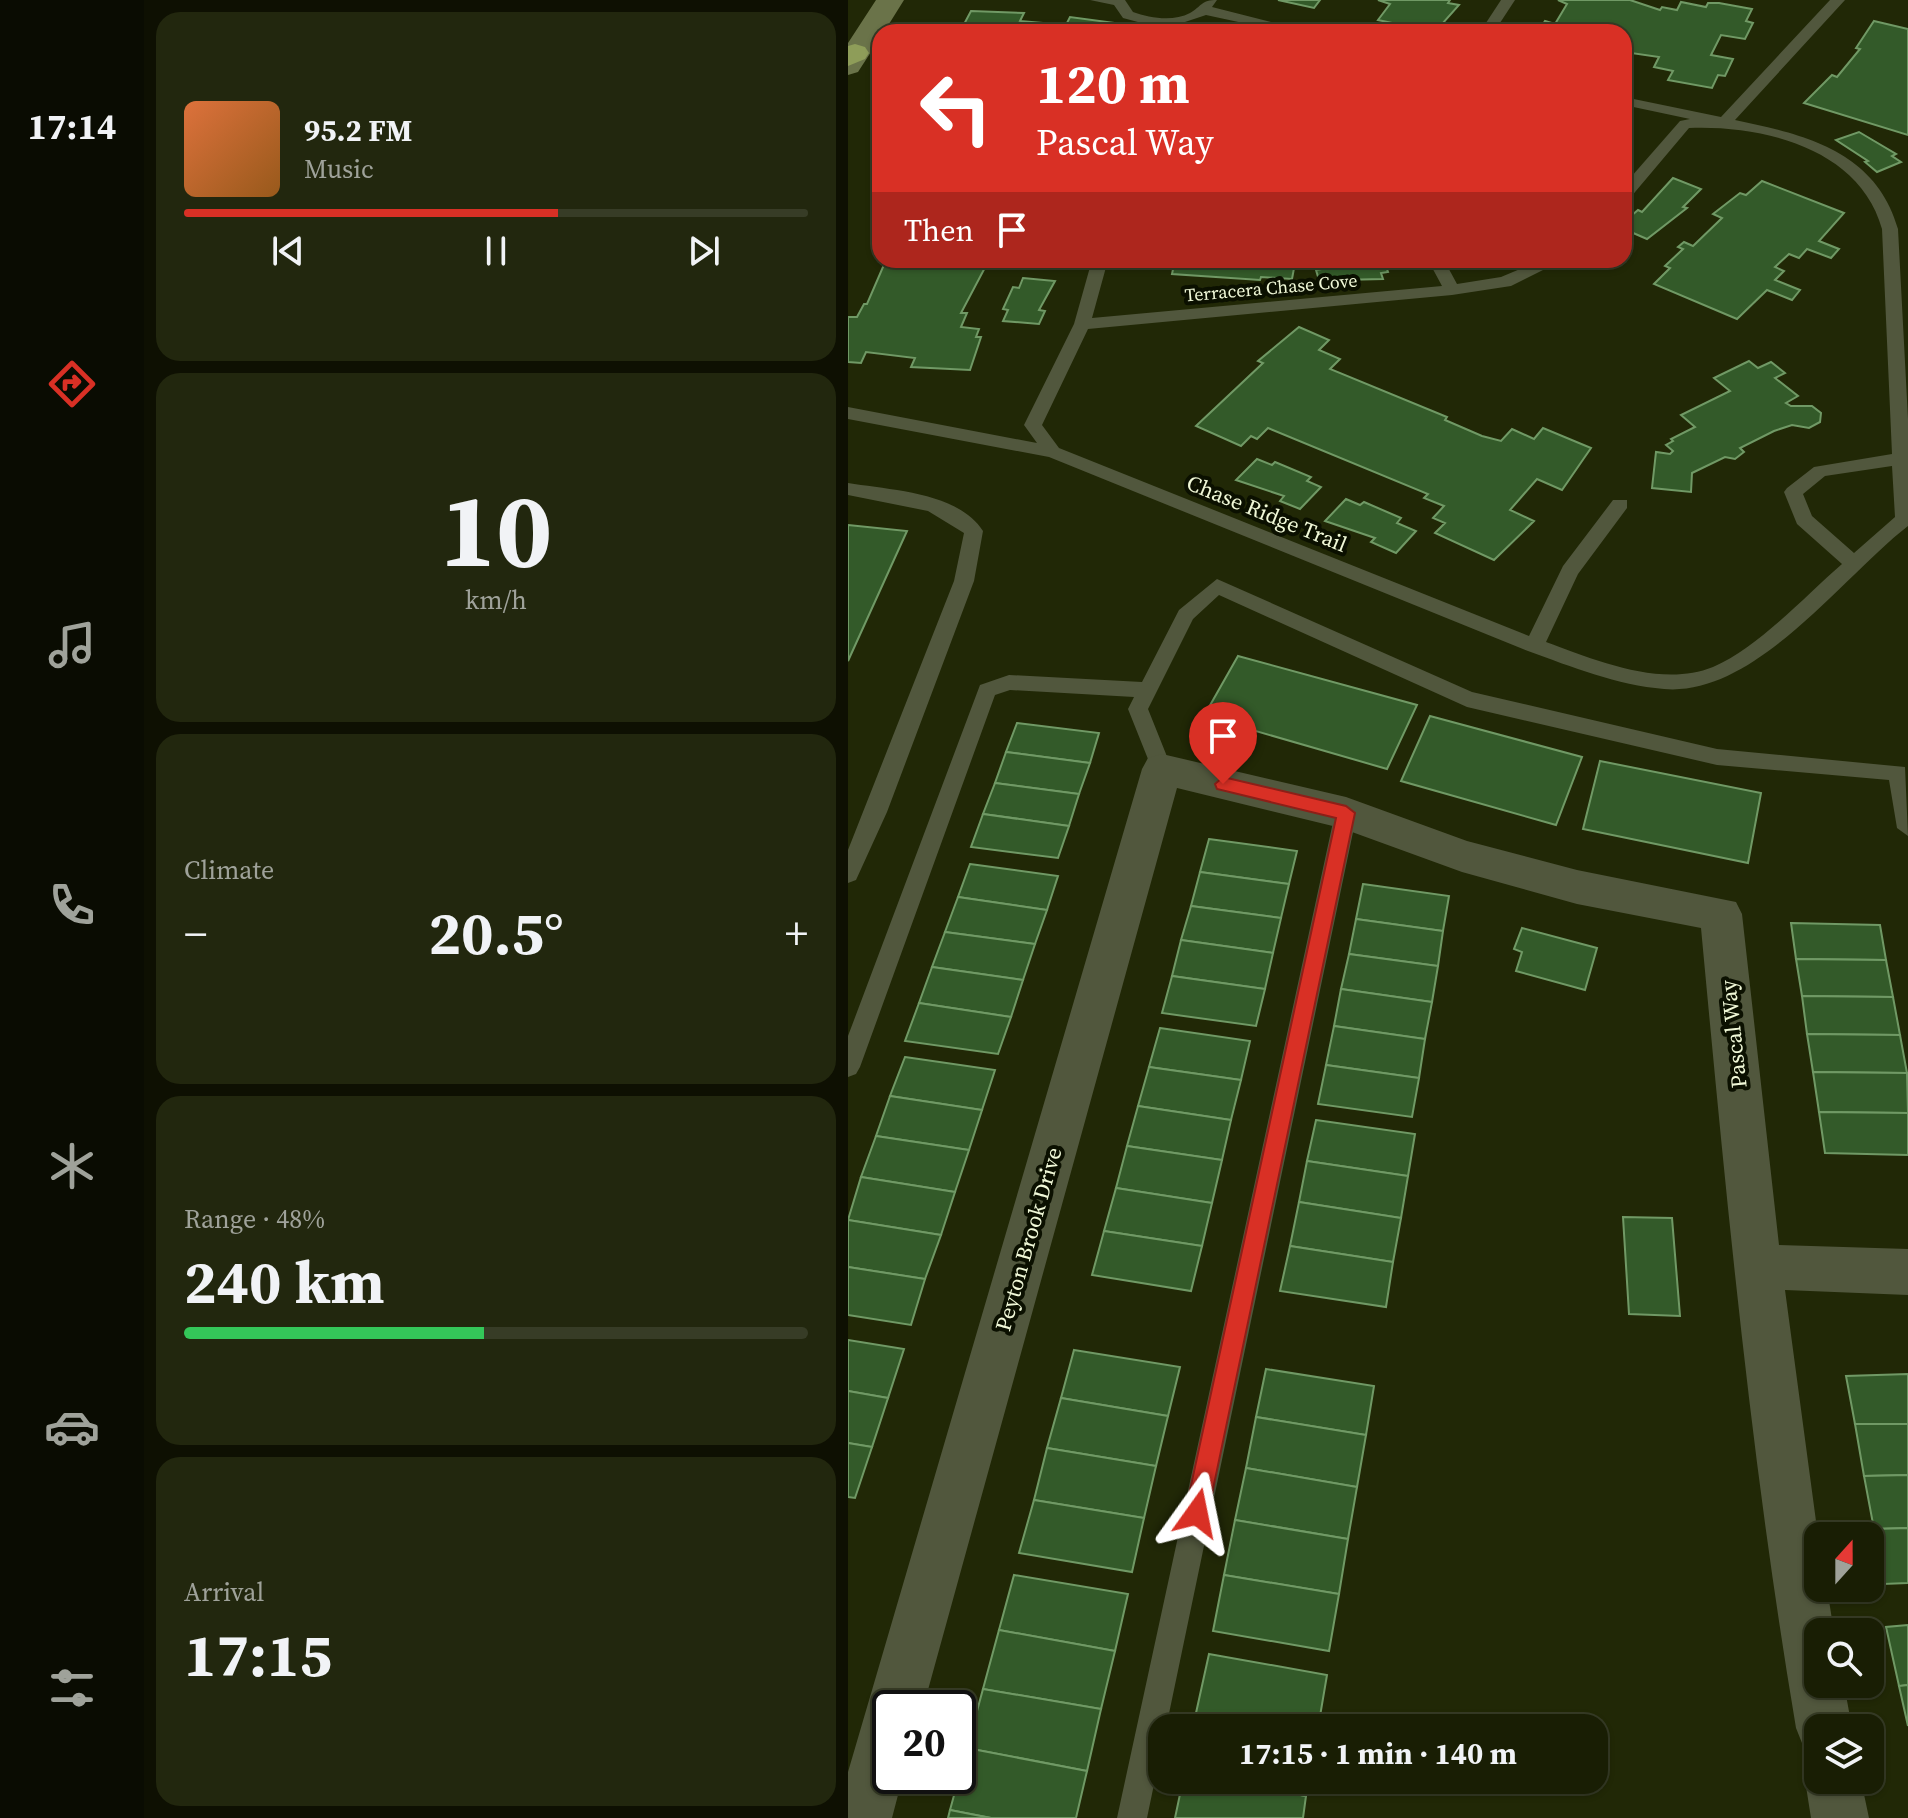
<!DOCTYPE html>
<html lang="en">
<head>
<meta charset="utf-8">
<style>
	:root { --surface:#191e04; --page:#22270e; --text:#f1f3f6; --muted:#9fa29a; --line:#373c26; --accent:#d93025 }
	body { margin:0; font-family:"Source Serif 4",serif; background:var(--page); color:var(--text); height:100vh; display:flex; flex-direction:column; font-size:30px; white-space:nowrap }
	* { box-sizing:border-box; margin:0 }
	p { font-size:26px; color:var(--muted) }
	.icon { flex:none; width:44px; height:44px; fill:none; stroke:currentColor; stroke-width:2; stroke-linecap:round; stroke-linejoin:round }
	.map { position:relative; flex:1; overflow:hidden }
	.side { display:flex; flex-direction:column; gap:12px; padding:12px; background:#0e1002; width:704px }
	.side>* { flex:none }
	.hud { position:absolute; left:24px; top:24px; width:760px; height:244px; border-radius:24px; box-shadow:0 2px 6px #0004,0 0 0 2px var(--line); background:#d93025; color:#fff; overflow:hidden }
	.needle { width:52px; rotate:21deg }
	.fabs { position:absolute; left:956px; top:1522px; display:grid; gap:16px }
	.fabs a { display:grid; place-items:center; width:80px; height:80px; border-radius:16px; background:var(--surface); box-shadow:0 2px 6px #0004,0 0 0 2px var(--line); font-size:40px }
	.speed { position:absolute; left:24px; top:1690px; display:flex; gap:16px; font-size:40px; font-weight:700; text-align:center }
	.speed>* { display:grid; place-content:center; width:104px; height:104px; border-radius:50%; background:var(--surface); box-shadow:0 2px 6px #0004,0 0 0 2px var(--line); line-height:1 }
	.speed .limit { border:4px solid #111; border-radius:12px; background:#fff; color:#111 }
	.pin { position:absolute; display:grid; place-items:center; width:68px; height:68px; color:#fff; margin:-82px -34px; border-radius:50% 50% 50% 0; rotate:-45deg; box-shadow:0 0 8px #0007 }
	.pin .icon { rotate:45deg }
	.me { position:absolute; width:88px; margin:-44px; rotate:12deg; stroke-linejoin:round; filter:drop-shadow(0 0 6px #0008) }
	.turn { display:flex; align-items:center; gap:28px; height:168px; padding:0 32px; font-size:36px }
	.turn .icon { width:104px; height:104px; stroke-width:2.5 }
	.turn b { display:block; font-size:56px; line-height:68px }
	.then { display:flex; align-items:center; height:76px; padding:0 32px; background:#0003; gap:16px; font-size:30px }
	.big { font-size:60px; font-weight:700; line-height:1.1 }
	.side .card { flex:1; display:flex; flex-direction:column; justify-content:center; gap:12px; min-width:0; padding:0 28px; border-radius:24px; background:var(--page) }
	.side .dial { align-items:center; gap:0 }
	.dial b { font-size:104px; line-height:1 }
	.song { display:flex; align-items:center; gap:24px }
	.cover { width:96px; height:96px; border-radius:12px; background:linear-gradient(135deg,hsl(20 70% 55%),hsl(30 70% 35%)) }
	.played { height:8px; border-radius:4px; background:linear-gradient(90deg,var(--accent) 60%,var(--line) 60%) }
	.keys { display:flex; justify-content:space-around; direction:ltr }
	.heat { display:flex; justify-content:space-between; align-items:center; font-size:44px; direction:ltr }
	.charge { height:12px; border-radius:6px; background:linear-gradient(90deg,#34c759 48%,var(--line) 0) }
	.trip { position:absolute; left:300px; top:1714px; width:460px; height:80px; border-radius:24px; background:var(--surface); box-shadow:0 2px 6px #0004,0 0 0 2px var(--line); font-weight:700; line-height:80px; text-align:center }
	main { display:flex; flex:1; min-height:0 }
	.tabs { display:flex; flex-direction:column; width:144px; justify-content:space-around; align-items:center; background:#0a0c02; color:var(--muted) }
	.tabs .icon { width:56px; height:56px }
	.tabs .on { color:var(--accent) }
	.tabs b { font-size:36px; color:var(--text) }
	.map>svg:first-child { display:block }
	.building { fill:#335a29; stroke:#709965; stroke-width:2 }
	.lines { fill:none; stroke-linecap:round; stroke-linejoin:round }
	.service { fill:#51573d; fill-rule:evenodd }
	.minor { fill:#51573d; fill-rule:evenodd }
	.secondary { fill:#6a7349; fill-rule:evenodd }
	.motorway { fill:#8e9d59; fill-rule:evenodd }
	.route { fill:#d93025; stroke:#8d1f18; stroke-width:2 }
	.labels { text-anchor:middle; stroke-width:8; stroke-linejoin:round; paint-order:stroke }
	.far-street-label { font-size:18px; fill:#f0f8d7; stroke:#0b1000 }
	.street-label { font-size:22px; fill:#f0f8d7; stroke:#0b1000 }
</style>
</head>
<body>
<main>
<nav class="tabs">
<b>17:14</b>
<svg class="icon on" aria-label="directions" viewBox="0 0 24 24"><path d="M12 3l9 9-9 9-9-9zM9 14v-3h6M13 9l2 2-2 2"/></svg>
<svg class="icon" aria-label="music" viewBox="0 0 24 24"><path d="M9 18V5l10-2v13"/><circle cx="6" cy="18" r="3"/><circle cx="16" cy="16" r="3"/></svg>
<svg class="icon" aria-label="phone" viewBox="0 0 24 24"><path d="M5 4h4l2 5-3 2q2 4 5 5l2-3 5 2v4C11 20 4 13 5 4z"/></svg>
<svg class="icon" aria-label="climate" viewBox="0 0 24 24"><path d="M12 3v18M4 7l16 10M4 17L20 7"/></svg>
<svg class="icon" aria-label="car" viewBox="0 0 24 24"><path d="M5 17H2v-5l4-1 3-4h7l3 4 3 1v5h-3M9 17h6M6 11h13"/><circle cx="7" cy="17" r="2"/><circle cx="17" cy="17" r="2"/></svg>
<svg class="icon" aria-label="filters" viewBox="0 0 24 24"><path d="M4 7h16M4 17h16"/><circle cx="9" cy="7" r="2"/><circle cx="15" cy="17" r="2"/></svg>
</nav>
<section class="side">
<div class="card">
<div class="song"><i class="cover"></i><div><b>95.2 FM</b><p>Music</p></div></div>
<div class="played"></div>
<div class="keys"><svg class="icon" aria-label="previous" viewBox="0 0 24 24"><path d="M18 5L8 12l10 7zM5 5v14"/></svg><svg class="icon" aria-label="pause" viewBox="0 0 24 24"><path d="M8 5v14M16 5v14"/></svg><svg class="icon" aria-label="next" viewBox="0 0 24 24"><path d="M6 5l10 7-10 7zM19 5v14"/></svg></div>
</div>
<div class="card dial"><b>10</b><p>km/h</p></div>
<div class="card"><p>Climate</p>
<div class="heat"><a>−</a><b class="big">20.5°</b><a>+</a></div>
</div>
<div class="card"><p>Range · 48%</p><b class="big">240 km</b><div class="charge"></div></div>
<div class="card"><p>Arrival</p><b class="big">17:15</b></div>
</section>
<div class="map">
<svg width="1060" height="1818" viewBox="0 0 1060 1818">
	<rect width="100%" height="100%" fill="#212806"/>
	<g class="building">
		<path d="M430,0h42l-6,8z"/>
		<path d="M602,0l-2,3 11,2 -24,27 -57,-12 12,-16 -12,-4z"/>
		<path d="M710,0h72l30,10 2,-3 15,3 4,-8 25,5 2,-4h11l33,6 -6,12 7,2 -8,16 -24,-4 -10,20 22,4 -8,17 -7,-1 -6,13 -44,-8 5,-9 -19,-4 5,-10 -35,-5v-20h-86l7,-11 10,3 12,-20z"/>
		<path d="M123,11l53,2 -4,8 46,4 4,-8 45,6 -4,9h-147l2,-4h-4z"/>
		<path d="M1026,21l34,8v106l-104,-32 28,-28 5,2 23,-28 -4,-1z"/>
		<path d="M1011,132l37,22 -4,2 9,6 -24,10 -12,-10 3,-1 -32,-21z"/>
		<path d="M825,178l28,11 -18,18 4,1 -40,31 -23,-10v-7l14,-12 4,2z"/>
		<path d="M914,181l82,32 -25,28 20,8 -8,9 -24,-9 -8,9 -10,-4 -14,13 9,4 -9,9 25,10 -8,10 -25,-10 -30,29 -83,-35 16,-16 -5,-2 18,-17 -5,-2 6,-5 9,4 29,-28 -9,-4 27,-21 6,2z"/>
		<path d="M38,260h103l-28,53h6l-6,14 18,2 -3,8h5l-11,33 -59,-3 4,-9 -49,-6 -5,11 -13,-1v-45h9l7,-13h3z"/>
		<path d="M327,260h116l4,3 -3,16 -31,-2 -1,3 -88,-6z"/>
		<path d="M519,261h17l4,11 -7,1 2,6 -43,1 2,7 -20,3 -6,-20z"/>
		<path d="M175,278l32,3 -16,29 6,1 -6,13 -36,-3 5,-11 -5,-1 10,-22 6,1z"/>
		<path d="M451,327l30,13 -10,10 21,9 -10,10 117,48 -2,3 37,16 19,5 11,-12 22,10 9,-11 48,20 -29,42 -25,-11 -27,31 24,11 -40,39 -59,-27 10,-10 -12,-5 11,-12 -20,-8 4,-4 -160,-66 -11,11 -6,-3 -10,10 -45,-20 67,-63 -5,-2z"/>
		<path d="M901,361l9,7 13,-6 14,11 -10,5 23,18 -12,7 5,3h21l9,7 -1,9 -11,6 -17,-3 -18,6 -34,17 4,4 -9,7 -10,-2 -33,16 -1,19 -39,-4 4,-36 14,2 3,-3 -7,-6 7,-4 -2,-2 24,-12 -14,-12 49,-24 -16,-13z"/>
		<path d="M409,459l15,6 3,-3 36,15 -4,4 14,6 -21,22 -20,-8 4,-5 -48,-16z"/>
		<path d="M498,499l14,6 4,-3 37,16 -4,5 19,8 -20,22 -25,-11 4,-4 -50,-17z"/>
		<path d="M0,525l59,6 -59,130z"/>
		<path d="M390,656l179,49 -30,64 -183,-53z"/>
		<path d="M582,716l152,41 -26,68 -155,-44z"/>
		<path d="M169,723l82,10 -9,30 -84,-11z"/>
		<path d="M158,752l84,11 -11,31 -84,-11z"/>
		<path d="M752,761l161,32 -13,70 -165,-34z"/>
		<path d="M147,783l84,11 -10,32 -86,-12z"/>
		<path d="M135,814l86,12 -11,32 -87,-11z"/>
		<path d="M361,839l88,12 -8,33 -89,-12z"/>
		<path d="M122,864l88,12 -11,34 -89,-13z"/>
		<path d="M352,872l89,12 -8,34 -90,-12z"/>
		<path d="M515,884l86,12 -6,35 -87,-12z"/>
		<path d="M110,897l89,13 -12,34 -90,-12z"/>
		<path d="M343,906l90,12 -8,35 -92,-13z"/>
		<path d="M508,919l87,12 -5,35 -89,-12z"/>
		<path d="M943,923l89,2 6,35 -90,-1z"/>
		<path d="M674,928l75,20 -12,42 -69,-19 6,-19 -8,-3z"/>
		<path d="M97,932l90,12 -12,36 -91,-13z"/>
		<path d="M333,940l92,13 -8,36 -93,-13z"/>
		<path d="M501,954l89,12 -6,36 -91,-13z"/>
		<path d="M948,959l90,1 7,37 -91,-1z"/>
		<path d="M84,967l91,13 -12,37 -92,-14z"/>
		<path d="M324,976l93,13 -9,37 -94,-13z"/>
		<path d="M493,989l91,13 -7,37 -91,-13z"/>
		<path d="M954,996l91,1 7,38 -93,-1z"/>
		<path d="M71,1003l92,14 -13,37 -93,-13z"/>
		<path d="M486,1026l91,13 -6,39 -93,-13z"/>
		<path d="M312,1028l90,13 -9,39 -92,-13z"/>
		<path d="M959,1034l93,1 7,38 -94,-1z"/>
		<path d="M57,1057l90,13 -13,40 -92,-14z"/>
		<path d="M478,1065l93,13 -7,39 -94,-13z"/>
		<path d="M301,1067l92,13 -10,40 -93,-14z"/>
		<path d="M965,1072l94,1 1,40 -89,-1z"/>
		<path d="M42,1096l92,14 -13,40 -93,-14z"/>
		<path d="M290,1106l93,14 -9,40 -95,-14z"/>
		<path d="M971,1112l89,1v42l-83,-2z"/>
		<path d="M468,1120l99,14 -7,42 -101,-15z"/>
		<path d="M28,1136l93,14 -14,42 -94,-15z"/>
		<path d="M279,1146l95,14 -10,43 -96,-15z"/>
		<path d="M459,1161l101,15 -7,42 -102,-16z"/>
		<path d="M13,1177l94,15 -14,43 -93,-15z"/>
		<path d="M268,1188l96,15 -10,43 -98,-15z"/>
		<path d="M451,1202l102,16 -8,44 -103,-16z"/>
		<path d="M775,1217l49,1 8,98 -51,-2z"/>
		<path d="M0,1220l93,15 -16,44 -77,-12z"/>
		<path d="M256,1231l98,15 -11,45 -99,-16z"/>
		<path d="M442,1246l103,16 -7,45 -106,-16z"/>
		<path d="M0,1267l77,12 -14,46 -63,-10z"/>
		<path d="M0,1340l56,9 -16,49 -40,-7z"/>
		<path d="M226,1350l106,17 -12,49 -107,-18z"/>
		<path d="M418,1369l108,17 -8,49 -110,-18z"/>
		<path d="M1060,1374v50h-53l-9,-48z"/>
		<path d="M0,1391l40,7 -16,49 -24,-4z"/>
		<path d="M213,1398l107,18 -12,50 -109,-18z"/>
		<path d="M408,1417l110,18 -9,52 -111,-19z"/>
		<path d="M1007,1424h53v51l-44,1z"/>
		<path d="M0,1443l24,4 -17,51 -7,-1z"/>
		<path d="M199,1448l109,18 -12,52 -110,-18z"/>
		<path d="M398,1468l111,19 -9,52 -113,-19z"/>
		<path d="M1060,1475v53l-34,1 -10,-53z"/>
		<path d="M186,1500l110,18 -12,54 -113,-19z"/>
		<path d="M387,1520l113,19 -9,55 -115,-19z"/>
		<path d="M1060,1528v55l-25,1 -9,-55z"/>
		<path d="M166,1575l114,19 -13,57 -116,-21z"/>
		<path d="M376,1575l115,19 -10,57 -116,-20z"/>
		<path d="M1060,1625v60l-9,1 -13,-59z"/>
		<path d="M151,1630l116,21 -14,58 -118,-20z"/>
		<path d="M361,1654l118,21 -9,53h-39l-83,-15z"/>
		<path d="M1060,1685v41l-9,-40z"/>
		<path d="M135,1689l118,20 -14,62 -120,-23z"/>
		<path d="M348,1713l83,15h-86z"/>
		<path d="M119,1748l120,23 -11,47h-85l-41,-8z"/>
		<path d="M335,1780h35l88,16 -3,22h-128z"/>
		<path d="M370,1780h91l-3,16z"/>
		<path d="M102,1810l41,8h-43z"/>
	</g>
	<g class="lines">
		<g class="service">
			<path d="M242,0h35l8,12c17,6 40,10 57,1 12,-7 11,-13 27,-13l-5,7 99,25h-26l-79,-17 -33,11 -24,-1 -26,-7 -9,-13z"/>
			<path d="M653,0h14l-21,32h-14z"/>
			<path d="M982,0h15l-110,120c72,15 141,32 163,109l10,190v107c-66,51 -153,171 -244,163 -47,-4 -92,-22 -136,-38l-479,-194 -201,-38v-12l189,36 -13,-18 50,-101 18,-64h16l-16,58 350,-32 -14,-26h16l13,24 44,-7 40,-17h22l-52,26 -59,9 -364,34 -46,96 17,23 470,188 34,-70 50,-66h14v8l-49,66 -32,68c49,18 115,46 167,25 45,-19 92,-71 129,-103l-45,-40 -13,-32 3,-4 27,-21 78,-13 -10,-225c-22,-80 -118,-104 -193,-101l-59,70 -6,2v-15l56,-64 10,-2 -66,-14v-8l97,20zM1044,466l3,51 -41,36 -42,-37 -9,-22 22,-18z"/>
			<path d="M0,483c42,7 110,9 135,48l-9,50 -87,231 -31,68 -8,3v-33l106,-269 10,-48 -36,-22 -80,-16z"/>
			<path d="M369,579l255,113 245,57 188,18 3,69 -11,-8 -8,-48 -172,-15 -250,-58 -248,-112 -26,24 -45,90 24,60 -3,6h-14l-3,-6 -24,-60 6,-12 -124,-7 -15,5 -135,372 -4,7 -8,3v-41l132,-351 29,-10 133,7 37,-72z"/>
			<path d="M498,805l11,8 -191,915h-4v18l-15,72h-30l218,-1005z"/>
		</g>
		<g class="minor">
			<path d="M314,754l184,43 121,44 110,29 159,32 6,12 37,331 129,4v46l-123,-5 33,246v52h9l7,44h-16v52h26l8,44h-34v25l-14,-5 -8,-20c-45,-266 -70,-532 -95,-800l-124,-24 -115,-32 -121,-44 -164,-40 -254,920h-33v68h13l-11,42h-44v-46l294,-1003 6,-11z"/>
			<path d="M970,1758v22h43l8,38h-58l-6,-38 8,-20z"/>
		</g>
		<path class="secondary" d="M28,0h28l-20,32h-4v6l-22,34 -10,3v-32z"/>
		<path class="motorway" d="M7,44l10,3 4,6 -4,6 -17,7v-20z"/>
	</g>
	<path class="route" d="M375,777l123,29 9,7 -147,700 -3,8 -8,4 -8,-4 -4,-8 151,-695 -119,-29 -2,-5z"/>
	<g class="labels">
		<g class="far-street-label">
			<text transform="translate(423 288) rotate(-5)" y="6">Terracera Chase Cove</text>
		</g>
		<g class="street-label">
			<text transform="translate(419 513) rotate(22)" y="8">Chase Ridge Trail</text>
			<text transform="translate(885 1034) rotate(-96)" y="8">Pascal Way</text>
			<text transform="translate(180 1239) rotate(-74)" y="8">Peyton Brook Drive</text>
		</g>
	</g>
</svg>
<div class="fabs">
<a><svg class="needle" viewBox="-14 -14 28 28"><path d="M0-13l5 13h-10z" fill="#e53935"/><path d="M0 13l5-13h-10z" fill="#9fa29a"/></svg></a>
<a><svg class="icon" aria-label="search" viewBox="0 0 24 24"><circle cx="10" cy="10" r="6"/><path d="M15 15l6 6"/></svg></a>
<a><svg class="icon" aria-label="layers" viewBox="0 0 24 24"><path d="M12 4l9 5-9 5-9-5zM3 14l9 5 9-5"/></svg></a>
</div>
<div class="speed"><div class="limit">20</div></div>
<div class="pin" style="left:375px;top:784px;background:#d93025"><svg class="icon" aria-label="arrive" viewBox="0 0 24 24"><path d="M6 21V4h12l-3 4 3 4H6"/></svg></div>
<svg class="me" style="left:349px;top:1513px" viewBox="-20 -20 40 40"><path d="M0-17L14 15 0 8-14 15z" fill="#d93025" stroke="#fff" stroke-width="4"/></svg>
<div class="trip">17:15 · 1 min · 140 m</div>
<div class="hud">
<div class="turn"><svg class="icon" aria-label="left" viewBox="0 0 24 24"><path d="M17 20v-9H6M10 6l-5 5 5 5"/></svg><div><b>120 m</b>Pascal Way</div></div>
<div class="then">Then<svg class="icon" aria-label="arrive" viewBox="0 0 24 24"><path d="M6 21V4h12l-3 4 3 4H6"/></svg></div>
</div>
</div>
</main>
</body>
</html>
